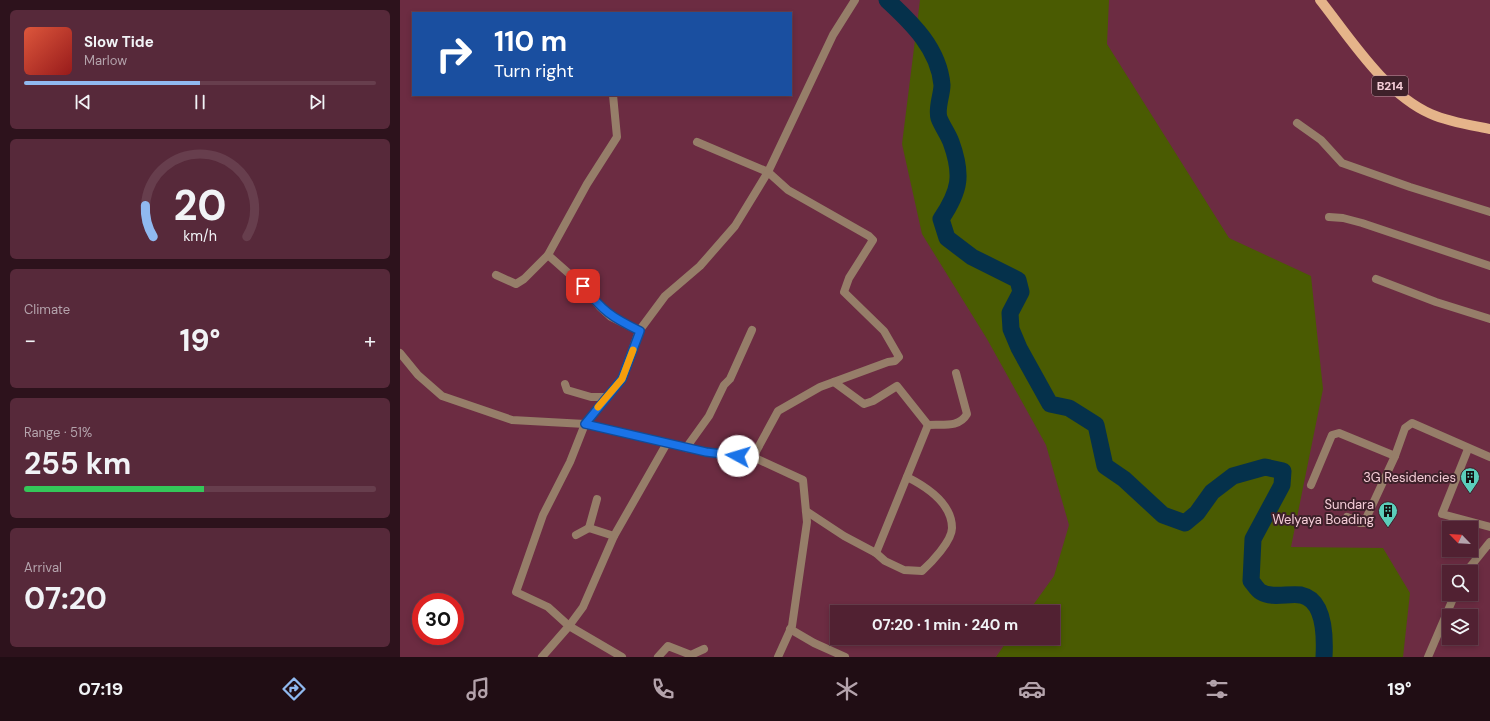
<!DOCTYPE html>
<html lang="en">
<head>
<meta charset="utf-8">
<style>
	:root { --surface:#512132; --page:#57293a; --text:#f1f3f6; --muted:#b4a3ac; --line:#673e4d; --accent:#90b9f0 }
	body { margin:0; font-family:"DM Sans",sans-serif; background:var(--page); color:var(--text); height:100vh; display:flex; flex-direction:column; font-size:15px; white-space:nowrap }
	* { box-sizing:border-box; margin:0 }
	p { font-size:13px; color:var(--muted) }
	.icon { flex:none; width:22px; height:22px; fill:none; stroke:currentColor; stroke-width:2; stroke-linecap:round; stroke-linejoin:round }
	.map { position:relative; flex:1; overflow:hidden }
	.drawer { display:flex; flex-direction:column; gap:10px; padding:10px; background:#2d121c; width:400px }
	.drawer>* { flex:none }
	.guide { position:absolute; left:12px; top:12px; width:380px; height:84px; border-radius:0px; box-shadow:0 2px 6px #0003,0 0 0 1px var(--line); background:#1a4fa0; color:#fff; overflow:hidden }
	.needle { width:26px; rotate:295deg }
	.fabs { position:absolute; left:1042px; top:521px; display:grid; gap:8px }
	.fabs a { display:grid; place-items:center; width:36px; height:36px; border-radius:0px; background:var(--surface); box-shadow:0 2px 6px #0003,0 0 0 1px var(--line); font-size:20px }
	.speed { position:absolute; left:12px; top:593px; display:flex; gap:8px; font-size:20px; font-weight:700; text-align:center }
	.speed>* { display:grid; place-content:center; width:52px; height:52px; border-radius:50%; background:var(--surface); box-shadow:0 2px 6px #0003,0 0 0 1px var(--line); line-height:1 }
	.speed .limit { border:6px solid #d22; background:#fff; color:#111 }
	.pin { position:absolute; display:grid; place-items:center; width:34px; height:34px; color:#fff; margin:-17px; border-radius:8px; box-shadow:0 2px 6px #0006 }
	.me { position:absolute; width:44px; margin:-22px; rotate:276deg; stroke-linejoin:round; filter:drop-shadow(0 0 3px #0008) }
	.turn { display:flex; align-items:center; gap:14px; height:84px; padding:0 16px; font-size:18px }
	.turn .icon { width:52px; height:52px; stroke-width:2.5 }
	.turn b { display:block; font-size:28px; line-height:34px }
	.big { font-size:30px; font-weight:700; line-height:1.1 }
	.drawer .widget { flex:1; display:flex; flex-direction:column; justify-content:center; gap:6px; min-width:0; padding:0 14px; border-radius:6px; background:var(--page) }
	.drawer .dial { align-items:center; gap:0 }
	.dial svg { height:104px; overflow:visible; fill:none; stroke:var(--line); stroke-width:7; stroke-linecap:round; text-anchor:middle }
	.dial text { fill:var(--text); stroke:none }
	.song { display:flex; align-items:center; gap:12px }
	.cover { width:48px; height:48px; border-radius:6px; background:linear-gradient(135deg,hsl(10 70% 55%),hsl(0 70% 35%)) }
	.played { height:4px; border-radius:2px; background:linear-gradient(90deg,var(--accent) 50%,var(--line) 50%) }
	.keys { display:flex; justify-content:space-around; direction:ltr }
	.heat { display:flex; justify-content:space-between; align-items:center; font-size:22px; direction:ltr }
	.charge { height:6px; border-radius:3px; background:linear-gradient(90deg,#34c759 51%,var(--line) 0) }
	.trip { position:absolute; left:430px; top:605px; width:230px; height:40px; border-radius:0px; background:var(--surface); box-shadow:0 2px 6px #0003,0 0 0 1px var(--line); font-weight:700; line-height:40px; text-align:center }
	.dock { display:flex; height:64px; justify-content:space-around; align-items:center; background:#200d14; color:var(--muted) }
	.dock .icon { width:28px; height:28px }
	.dock .active { color:var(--accent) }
	.dock b { font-size:18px; color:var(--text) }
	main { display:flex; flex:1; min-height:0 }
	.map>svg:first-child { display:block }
	.green { fill:#4a5b02 }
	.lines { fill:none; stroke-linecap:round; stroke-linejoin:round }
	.river { stroke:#05314b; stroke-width:17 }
	.minor { stroke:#967e69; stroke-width:8 }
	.primary { stroke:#e5b48a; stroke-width:10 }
	.route-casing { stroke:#114b97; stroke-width:10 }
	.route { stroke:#1a73e8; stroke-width:7 }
	.slow { stroke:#f59e0b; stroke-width:7 }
	.labels { text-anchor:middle; stroke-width:4; stroke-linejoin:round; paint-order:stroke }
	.shield { fill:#3e212a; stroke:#be99a3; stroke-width:1 }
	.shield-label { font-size:12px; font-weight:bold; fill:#f5cdd7 }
	.poi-label { font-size:13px; fill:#f5cdd7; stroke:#3e212a; text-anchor:end }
</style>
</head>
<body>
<main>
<section class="drawer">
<div class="widget">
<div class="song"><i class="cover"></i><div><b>Slow Tide</b><p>Marlow</p></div></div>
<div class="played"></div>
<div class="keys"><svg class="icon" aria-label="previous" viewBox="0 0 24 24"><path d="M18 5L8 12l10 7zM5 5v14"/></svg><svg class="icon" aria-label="pause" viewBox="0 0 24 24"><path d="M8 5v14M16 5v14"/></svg><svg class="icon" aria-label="next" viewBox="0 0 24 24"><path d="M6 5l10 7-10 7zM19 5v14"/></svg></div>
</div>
<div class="widget dial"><svg viewBox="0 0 100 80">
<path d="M14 69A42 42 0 1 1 86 69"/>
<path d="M14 69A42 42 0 0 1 8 45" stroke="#90b9f0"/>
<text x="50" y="56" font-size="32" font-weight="700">20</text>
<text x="50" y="72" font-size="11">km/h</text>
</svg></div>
<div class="widget"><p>Climate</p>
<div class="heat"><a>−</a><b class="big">19°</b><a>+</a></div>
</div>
<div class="widget"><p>Range · 51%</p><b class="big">255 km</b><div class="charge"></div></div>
<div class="widget"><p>Arrival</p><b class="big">07:20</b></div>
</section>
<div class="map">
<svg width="1090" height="657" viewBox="0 0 1090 657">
	<rect width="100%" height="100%" fill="#6c2c42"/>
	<path class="green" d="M520,0h189l-2,44 122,194 82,38 12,113 -32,158 92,1 27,45 -7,64h-407l13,-19h44v-26h-25l26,-36 15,-51 -23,-80 -59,-106 -65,-105 -20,-90z"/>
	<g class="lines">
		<path class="river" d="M487,0c25,23 52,49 55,85 0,10 -6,23 -3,33 3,8 9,16 12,24 12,33 9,49 -10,77l6,19 25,19 46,23 3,12 -11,21 1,16 8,19 31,56 19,4 27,17 9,41 19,13 39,36 22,8 12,-10 15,-21 21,-16 32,-9 18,4 -1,14 -29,54 -2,42c3,3 6,9 10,11 12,7 27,1 40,3 24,5 24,43 23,62"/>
		<g class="minor">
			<path d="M213,95l4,42 -30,47 -39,71 35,31 17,21 11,10 28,14"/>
			<path d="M897,123l24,17 21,23 68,24 80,25"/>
			<path d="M297,142l71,30 20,18 81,46 4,4 -24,38 -5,14 40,39 15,26 -4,4 -7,1 -68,25 -42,24 -25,46"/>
			<path d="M929,217l14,1 19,5 128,43"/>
			<path d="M96,275l20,9 8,-5 24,-24"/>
			<path d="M976,279l60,23 54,17"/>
			<path d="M0,353l18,22 24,21 70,24 73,4 37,-45 17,-48 26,-35 35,-30 35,-40 33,-54 65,-137 22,-35"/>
			<path d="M434,382l30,22 9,-3 24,-15 31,39"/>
			<path d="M165,384l2,6 24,7h16"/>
			<path d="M528,425c15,-1 31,3 39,-11l-11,-41"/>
			<path d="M286,448l23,-32 15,-31 6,-6 22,-49"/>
			<path d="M1068,449l-26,65 48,13"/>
			<path d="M911,485l21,-50 7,-2 56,23 10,-28 7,-5 78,34"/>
			<path d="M406,511l38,25 32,17 9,8 19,9 18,1c9,-8 30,-30 30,-43 0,-25 -25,-41 -45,-51"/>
			<path d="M947,517l13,6h4l31,-67"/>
			<path d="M189,528l8,-29"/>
			<path d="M176,535l13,-7 25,8"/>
			<path d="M476,553l52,-128"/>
			<path d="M1066,572l24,-30"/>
			<path d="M390,629l24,14 31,14"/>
			<path d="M142,657l27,-31 -21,-19 -32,-15 27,-77 27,-53 15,-38 121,28 47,5 50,23 4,42 -15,104 -14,31"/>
			<path d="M222,657l-53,-31 14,-19 31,-71 53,-93"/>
			<path d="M258,657l10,-11 23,9 13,-6"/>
			<path d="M1028,657l27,-63"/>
		</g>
		<path class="primary" d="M920,0c30,38 65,94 111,114 18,8 39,11 59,15"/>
	</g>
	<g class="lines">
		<g class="route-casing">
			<path id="route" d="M183,286c20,25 28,31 57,45l-18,48 -37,45 121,28 32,4"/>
		</g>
		<use href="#route" class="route"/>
		<path class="slow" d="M198,407l24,-28 11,-29"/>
	</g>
	<defs>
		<g id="building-pin" transform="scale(1)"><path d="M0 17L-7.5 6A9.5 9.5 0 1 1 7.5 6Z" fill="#5bcebb" stroke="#3e212a"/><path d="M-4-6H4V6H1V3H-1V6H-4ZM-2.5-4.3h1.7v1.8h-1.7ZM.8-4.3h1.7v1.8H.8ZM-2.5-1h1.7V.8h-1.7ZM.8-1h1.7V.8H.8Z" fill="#111"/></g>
	</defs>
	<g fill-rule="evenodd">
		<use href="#building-pin" x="1070" y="477"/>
		<use href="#building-pin" x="988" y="511"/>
	</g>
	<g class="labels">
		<rect class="shield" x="972" y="76" width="36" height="20" rx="3"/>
		<g class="shield-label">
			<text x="990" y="90">B214</text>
		</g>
		<g class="poi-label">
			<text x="1056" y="482">3G Residencies</text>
			<text x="974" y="509">Sundara<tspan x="974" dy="15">Welyaya Boading</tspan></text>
		</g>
	</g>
</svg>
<div class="fabs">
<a><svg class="needle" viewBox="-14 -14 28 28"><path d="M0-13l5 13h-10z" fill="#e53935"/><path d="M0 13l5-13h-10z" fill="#b4a3ac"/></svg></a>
<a><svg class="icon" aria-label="search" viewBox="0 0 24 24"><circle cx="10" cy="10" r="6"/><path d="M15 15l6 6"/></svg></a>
<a><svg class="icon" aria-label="layers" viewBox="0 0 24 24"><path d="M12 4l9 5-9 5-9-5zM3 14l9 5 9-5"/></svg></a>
</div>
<div class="speed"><div class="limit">30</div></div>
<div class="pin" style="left:183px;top:286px;background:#d93025"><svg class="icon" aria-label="arrive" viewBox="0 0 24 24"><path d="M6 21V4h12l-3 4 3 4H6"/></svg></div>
<svg class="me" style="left:338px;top:456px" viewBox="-20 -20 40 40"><circle r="19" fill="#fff"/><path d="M0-13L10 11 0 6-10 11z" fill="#1a73e8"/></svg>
<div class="trip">07:20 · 1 min · 240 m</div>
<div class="guide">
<div class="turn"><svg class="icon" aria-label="right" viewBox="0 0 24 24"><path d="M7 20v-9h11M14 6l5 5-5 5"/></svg><div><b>110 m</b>Turn right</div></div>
</div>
</div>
</main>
<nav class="dock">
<b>07:19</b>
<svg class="icon active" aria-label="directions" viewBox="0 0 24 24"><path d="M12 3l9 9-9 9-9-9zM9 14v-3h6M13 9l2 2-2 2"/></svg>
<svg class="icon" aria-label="music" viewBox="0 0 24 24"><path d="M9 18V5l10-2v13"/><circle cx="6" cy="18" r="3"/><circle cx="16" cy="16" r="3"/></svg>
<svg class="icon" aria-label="phone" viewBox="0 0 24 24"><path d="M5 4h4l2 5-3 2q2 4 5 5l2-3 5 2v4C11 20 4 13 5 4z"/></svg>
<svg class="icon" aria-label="climate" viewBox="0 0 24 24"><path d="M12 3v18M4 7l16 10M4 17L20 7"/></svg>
<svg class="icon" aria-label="car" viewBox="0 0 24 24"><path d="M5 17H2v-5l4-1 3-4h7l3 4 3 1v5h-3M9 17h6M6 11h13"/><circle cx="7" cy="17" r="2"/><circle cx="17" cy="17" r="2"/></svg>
<svg class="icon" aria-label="filters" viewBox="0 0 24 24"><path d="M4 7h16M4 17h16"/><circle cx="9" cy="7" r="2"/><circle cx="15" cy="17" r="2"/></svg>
<b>19°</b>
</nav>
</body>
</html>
